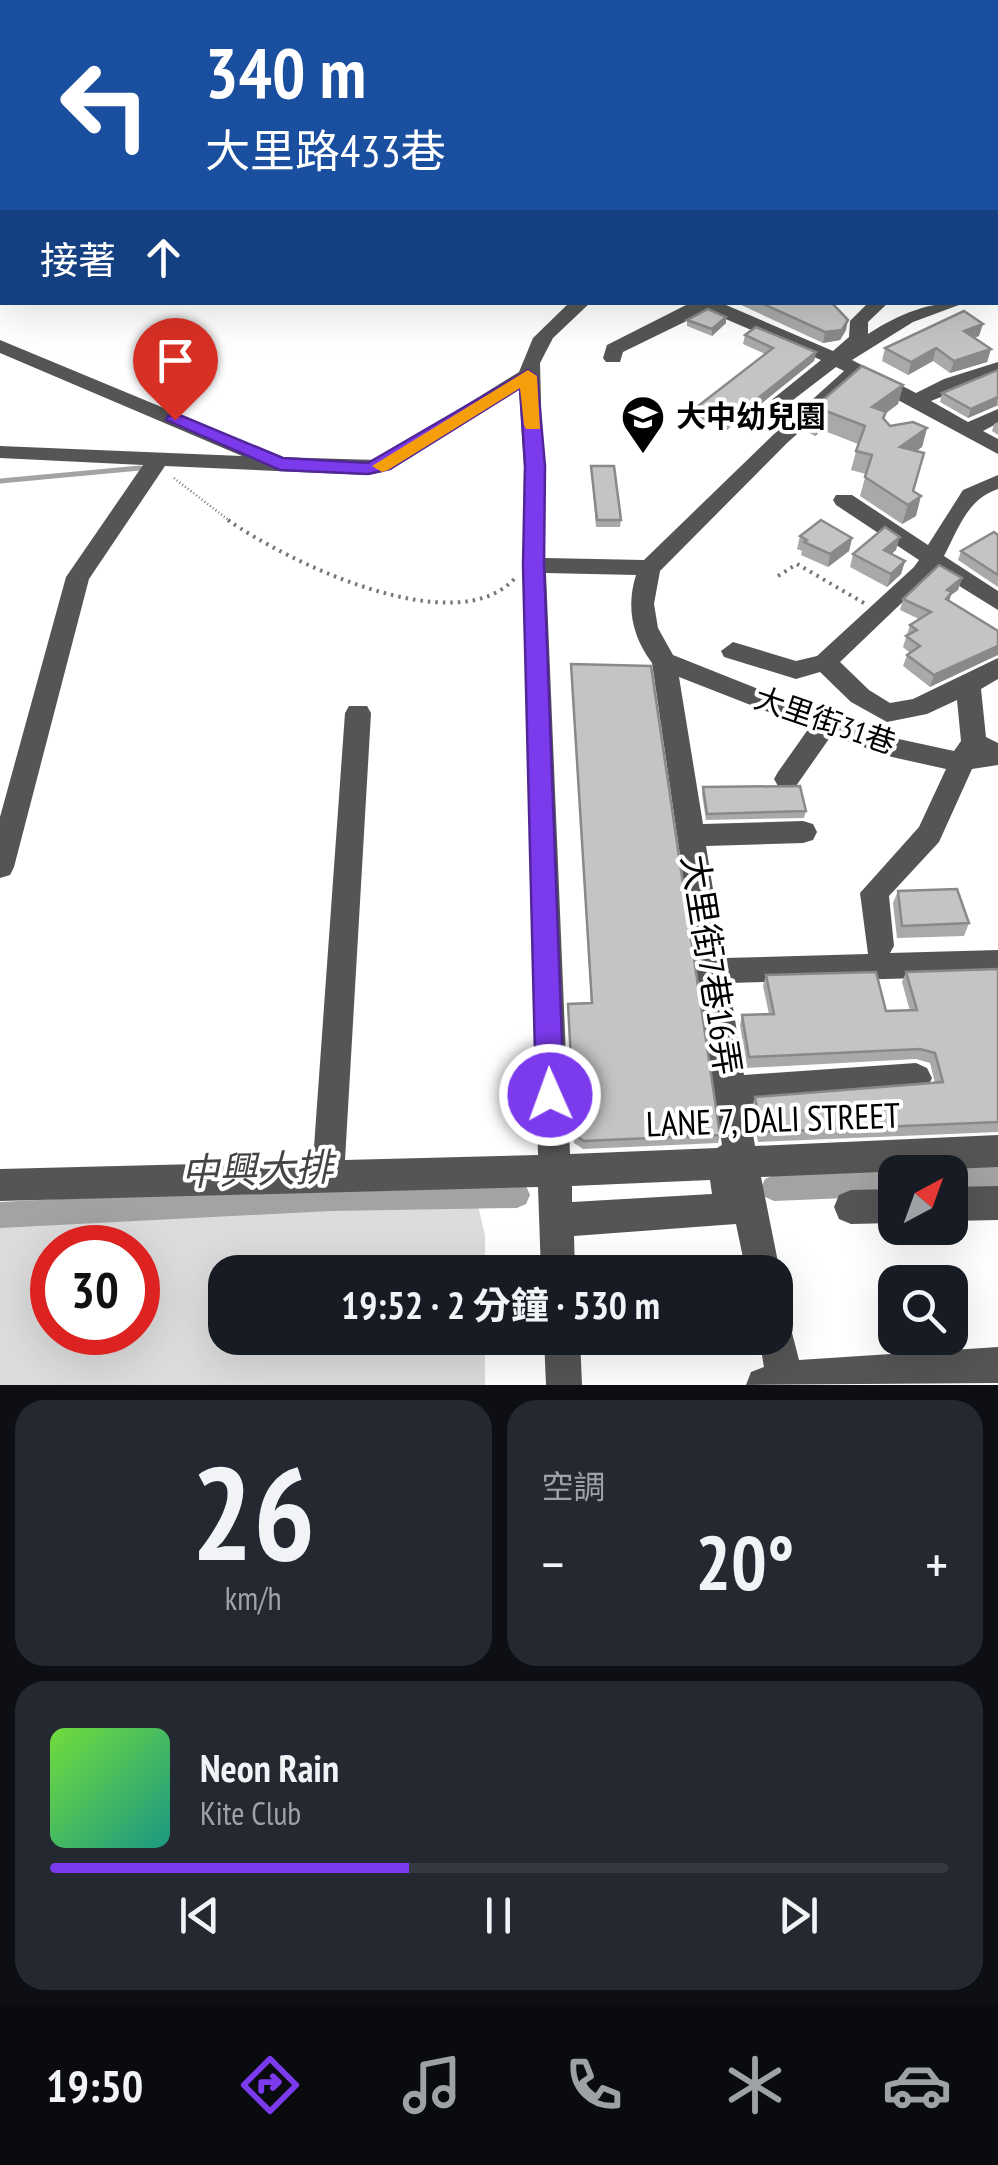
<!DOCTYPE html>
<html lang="zh-TW">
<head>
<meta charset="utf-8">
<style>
	:root { --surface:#171b24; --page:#242831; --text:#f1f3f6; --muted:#9ea1a6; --line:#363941; --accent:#7c3aed }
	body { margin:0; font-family:"PT Sans Narrow","Noto Sans TC",sans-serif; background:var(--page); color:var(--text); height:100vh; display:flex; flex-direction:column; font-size:38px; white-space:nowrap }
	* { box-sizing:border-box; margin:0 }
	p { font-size:32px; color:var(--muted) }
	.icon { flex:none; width:55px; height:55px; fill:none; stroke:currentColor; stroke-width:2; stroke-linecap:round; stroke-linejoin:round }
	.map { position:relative; height:1385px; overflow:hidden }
	.side { display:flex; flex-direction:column; gap:15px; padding:15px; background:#0d0f14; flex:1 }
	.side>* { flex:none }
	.banner { position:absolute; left:0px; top:0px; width:1000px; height:305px; box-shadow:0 10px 40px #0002; background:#1a4fa0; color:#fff; overflow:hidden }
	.needle { width:65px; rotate:41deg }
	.fabs { position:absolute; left:878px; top:1155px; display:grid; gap:20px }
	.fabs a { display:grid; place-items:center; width:90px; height:90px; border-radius:20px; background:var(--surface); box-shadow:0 10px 40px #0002; font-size:50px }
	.speed { position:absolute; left:30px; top:1225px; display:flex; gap:20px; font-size:50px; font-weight:700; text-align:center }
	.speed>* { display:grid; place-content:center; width:130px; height:130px; border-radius:50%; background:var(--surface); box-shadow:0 10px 40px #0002; line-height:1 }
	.speed .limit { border:15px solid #d22; background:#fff; color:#111 }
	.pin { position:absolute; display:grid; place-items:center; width:85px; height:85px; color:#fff; margin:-102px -42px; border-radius:50% 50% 50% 0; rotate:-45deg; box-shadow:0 0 10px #0007 }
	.pin .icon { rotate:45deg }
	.me { position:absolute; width:110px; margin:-55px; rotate:358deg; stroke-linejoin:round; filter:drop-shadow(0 0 8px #0008) }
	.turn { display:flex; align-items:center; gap:35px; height:210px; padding:0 40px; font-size:45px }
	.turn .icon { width:130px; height:130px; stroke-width:2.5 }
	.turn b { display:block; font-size:70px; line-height:85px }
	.then { display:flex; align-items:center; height:95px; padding:0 40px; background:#0003; gap:20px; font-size:38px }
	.big { font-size:75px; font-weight:700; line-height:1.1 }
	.side .widget { flex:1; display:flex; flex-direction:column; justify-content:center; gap:15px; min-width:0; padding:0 35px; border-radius:30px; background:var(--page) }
	.side .dial { align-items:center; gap:0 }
	.dial b { font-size:130px; line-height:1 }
	.song { display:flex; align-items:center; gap:30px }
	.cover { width:120px; height:120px; border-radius:15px; background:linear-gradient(135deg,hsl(100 70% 55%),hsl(170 70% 35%)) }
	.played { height:10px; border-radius:5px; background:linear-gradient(90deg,var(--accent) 40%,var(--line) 40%) }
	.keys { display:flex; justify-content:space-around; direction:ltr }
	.heat { display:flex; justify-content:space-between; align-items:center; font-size:55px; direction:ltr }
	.side .tiles { flex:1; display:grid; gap:15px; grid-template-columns:1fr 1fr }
	.widget:last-child { grid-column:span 2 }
	.trip { position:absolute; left:208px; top:1255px; width:585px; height:100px; border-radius:30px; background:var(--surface); box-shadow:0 10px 40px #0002; font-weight:700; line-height:100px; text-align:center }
	.menu { display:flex; height:160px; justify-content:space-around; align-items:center; background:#090b0e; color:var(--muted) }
	.menu .icon { width:70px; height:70px }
	.menu .on { color:var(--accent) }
	.menu b { font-size:45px; color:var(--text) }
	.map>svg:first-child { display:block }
	.green { fill:#dcdcdc; fill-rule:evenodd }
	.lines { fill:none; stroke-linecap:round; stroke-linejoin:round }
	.stream { stroke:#a3a3a3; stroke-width:5 }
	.canal { fill:#a3a3a3; fill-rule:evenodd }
	.path-far1 { stroke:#777; stroke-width:2.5; stroke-dasharray:1 2.5; stroke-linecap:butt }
	.path { stroke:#777; stroke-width:4; stroke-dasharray:2.5 5; stroke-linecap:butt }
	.minor { fill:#555; fill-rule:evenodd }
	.wall { fill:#a9a9a9 }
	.shaded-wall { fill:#898989 }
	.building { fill:#c4c4c4; stroke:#898989; stroke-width:2.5 }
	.route { fill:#7c3aed; stroke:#51269a; stroke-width:2.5 }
	.slow { fill:#f59e0b }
	.labels { text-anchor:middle; stroke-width:8; stroke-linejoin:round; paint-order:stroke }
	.poi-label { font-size:30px; font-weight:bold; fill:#000; stroke:#fff; text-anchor:start }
	.street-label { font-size:30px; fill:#000; stroke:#fff }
	.near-street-label { font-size:35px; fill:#000; stroke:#fff }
	.near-water-label { font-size:38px; font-style:italic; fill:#444; stroke:#fff }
</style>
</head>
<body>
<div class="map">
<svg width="998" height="1385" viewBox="0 0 998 1385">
	<rect width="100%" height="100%" fill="#fff"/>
	<path class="green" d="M476,1197l9,38v37h-260v66h260v47h-485v-164zM52,1248h86v84h-86z"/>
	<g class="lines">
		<path class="stream" d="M0,481l140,-13"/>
		<g class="canal">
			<path d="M998,1166v26l-48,2v-22h-10l10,-4z"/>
			<path d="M895,1170l6,2h-6v24l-121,5 -9,-4 -4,-9 4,-9 9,-4z"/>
			<path d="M517,1182l9,4 4,9 -4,9 -9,4 -186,3 -331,17v-26l331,-17z"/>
		</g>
		<g class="path-far1">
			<path d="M459,2l4,-2"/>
			<path d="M174,478l57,44"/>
		</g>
		<g class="path">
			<path d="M228,520c58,41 228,124 287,58"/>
			<path d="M778,576l19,-12 67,39"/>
		</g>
		<g class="minor">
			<path d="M341,0h22l2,2h-22z"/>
			<rect x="0" y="76" width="2" height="8"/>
			<path d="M570,302h21l-38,36 -13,25 5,195 99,2 129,-125 71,-64 -8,-4 -86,66 -10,-6 3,-4 78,-63 -114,-49 -84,41 -3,10h-14l-3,-4 4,-13 85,-43h27l114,49 16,-14 1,-16 19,-19h20l-21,20v12c33,-21 60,-32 99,-32l-54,20 -61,38 64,33 28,-14 54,-17v12l-67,27 37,21 30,-13v14l-15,8 15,8v15l-139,-75 -72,64 -127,128 -6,33 4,24 15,27 118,47 103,36 60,13 7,-10 -4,-41 -30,14 -40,8 -36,-20 -31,-30 -24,7 -72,-22 -3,-6 12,-9 63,19 21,-5 97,-89 5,-7 -83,-55 -3,-5 3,-5h16l76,50 35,-55 35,-15v14c-31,10 -40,41 -54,67l54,35v19l-63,-39 -95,91 29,28 21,13 23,-4 85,-41v21l-17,10 5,48 12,6v22l-26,4 -33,73 -50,54 5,50 -4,7 108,-3v26l-269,7 15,92 172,-12 11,5 5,10 -5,10 -11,5 -168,11 7,42 243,-11v32l-237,10 19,95 -5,12v-12h-29l-10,-48 -162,12 1,36h-34l-3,-85 -538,14v-32l313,-8 32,-448 4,-7h18l4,7 -26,447 193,-5 -15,-590 1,-98 -5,-78 -136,83 -15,3 -203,-9 -76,113 -75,288 -4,8 -10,3v-61l66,-240 77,-112 -143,-7v-12l242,10 -242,-103v-13l270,112 3,5 104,3 142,-88 14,-34zM546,573l90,2c-10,32 -4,61 16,88l70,482 -5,3 -147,6zM679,677l130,51 -31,44 -4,7 4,7h18l35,-50 61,21 54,12 -27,58 -59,66 8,61 -144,4 -18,-112 97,-3 10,-3 4,-8 -4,-8 -10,-3 -100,3zM710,1180l2,14 -140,8v-16z"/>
			<path d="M998,1186v34l-48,1v-34z"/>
			<path d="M895,1189v34l-44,1 -12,-5 -5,-12 5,-12 12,-5z"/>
			<path d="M775,1312l13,5 11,43 199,-13v36l-252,2 5,-13 13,-5 -5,-29h16z"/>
			<path d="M544,1338h36l2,47h-36z"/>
		</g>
	</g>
	<g class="wall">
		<path d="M739,302h97v5l10,23 -6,10 -17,3 -84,-39z"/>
		<path d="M687,320l39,3 -14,13 -25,-10z"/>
		<path d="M745,335l71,17 -2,9 -73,59 -5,5 -4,-1 -4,6 -36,-11 1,-9 72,-56 -22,-10z"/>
		<path d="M979,336l-5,2 17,11 -4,13 -37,11 -17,-12 -25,14 -26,-14 3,-13z"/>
		<path d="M998,370v36h-2l-28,12 -28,-16 2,-9z"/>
		<path d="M903,385l-5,19 -12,9 -2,7 6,6 37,2 -5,19 -6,4 -3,40 3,25 -14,8 -42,-28 6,-22 -15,-4 7,-26 -36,-14 -7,6 -9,-5 3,-19z"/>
		<path d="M998,422v13l-6,-4 2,-7z"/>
		<path d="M591,466l30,54 -1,7h-24z"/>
		<path d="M998,535v52l-40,-27 3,-9z"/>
		<path d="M800,536l52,2 -3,13 -21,16 -27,-12 1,-4 -5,-2z"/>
		<path d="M896,550l-5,4 14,7 -4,13 -14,13 -37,-20 3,-13z"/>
		<path d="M962,578l-4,12 -7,5 -2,6 49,30 -68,56 -27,-21 4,-11 3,-2 -7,-6 7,-22 9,-6 -19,-9 3,-11z"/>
		<path d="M571,664l149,471 -2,8 -135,6 -9,-6 -6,-139 23,-1z"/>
		<path d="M703,787l103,24 -2,7 -98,2 -4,-26z"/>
		<path d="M898,891l71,32 -5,13 -67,2 -4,-35z"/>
		<path d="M998,969v163l-240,10 -6,-35 3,-10 180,-14 -5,-20 -14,-4 -169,9 -7,-43 2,-10 27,-1 -6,-28 3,-11 120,36h24l-8,-29 4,-10z"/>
	</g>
	<g class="shaded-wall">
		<path d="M726,317v6l-14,13v-7z"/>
		<path d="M848,320l-2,10 -6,10 -17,3 2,-11z"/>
		<path d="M983,324l-4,12 -19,7 4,-12z"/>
		<path d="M936,348l-3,13 -25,14 3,-13z"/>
		<path d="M991,349l-4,13 -37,11 4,-12z"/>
		<path d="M816,352l-2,9 -73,59 -5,5 2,-9 4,-5z"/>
		<path d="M903,385l-5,19 -12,9 -4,18 -10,-24z"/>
		<path d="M998,397l-2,9 -28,12 3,-9z"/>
		<path d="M826,411l-4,19 -7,6 4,-19z"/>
		<path d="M927,428l-5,19 -27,19 5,-19z"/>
		<path d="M921,496l-5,20 -14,8 6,-19z"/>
		<path d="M900,537l-4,13 -15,13 3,-13z"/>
		<path d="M852,538l-3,13 -21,16 2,-13z"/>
		<path d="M905,561l-4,13 -14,13 4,-13z"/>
		<path d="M962,578l-4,12 -7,5 -3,8 -6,7 5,-20z"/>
		<path d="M998,646v9l-68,32 4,-12z"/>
	</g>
	<g class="building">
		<path d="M759,302h76l-2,2 15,16 -6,10 -17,2z"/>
		<path d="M708,309l18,8 -14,12 -25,-9z"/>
		<path d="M964,311l19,13 -19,7 27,18 -37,12 -18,-13 -25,14 -26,-14z"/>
		<path d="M756,327l60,25 -74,59 -4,5 -5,-1 -4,6 -36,-11 80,-62 -28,-13z"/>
		<path d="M862,366l41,19 -31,22 14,5 -3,6 7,8 23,-4 14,6 -27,19 24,6 -11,38 8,5 -13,9 -43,-28 7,-22 -16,-4 9,-25 -39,-15 -7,6 -10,-5z"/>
		<path d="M998,370v27l-27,12 -29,-16z"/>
		<path d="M591,466h23l7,54h-24z"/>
		<path d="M821,520l31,18 -22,16 -26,-12 3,-2 -7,-4z"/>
		<path d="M885,527l15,10 -16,13 21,11 -14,13 -38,-20z"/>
		<path d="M994,532l4,3v40l-37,-24z"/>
		<path d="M939,565l23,13 -15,12 5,2 -6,7 52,32v15l-64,29 -27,-20 13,-9 -14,-10 11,-6 -7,-5 21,-13 -28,-13z"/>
		<path d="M571,664l80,2 69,469 -136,6 -9,-6 -7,-131 24,-1z"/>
		<path d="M800,786l6,25 -99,3 -4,-27z"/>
		<path d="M957,889l12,34 -67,3 -4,-35z"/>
		<path d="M998,969v153l-237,10 -6,-35 188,-15 -8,-29 -15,-4 -171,8 -7,-42 32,-1 -8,-39 110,-3 10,39 31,-1 -11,-38z"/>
	</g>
	<path class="route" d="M528,370l9,6 8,90 -1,99 20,530 -4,10 -10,3 -10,-3 -4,-10 -13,-530 2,-99 -5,-78 -130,81 -22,5 -88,-4 -114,-50 2,-4h14l101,42 85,5z"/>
	<path class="slow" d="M528,370l9,6 3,53h-14l-2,-4 -4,-37 -132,82 -6,2 -10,-6z"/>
	<defs>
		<g id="school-pin" transform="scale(2.25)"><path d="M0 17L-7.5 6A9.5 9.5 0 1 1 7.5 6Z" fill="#000" stroke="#fff"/><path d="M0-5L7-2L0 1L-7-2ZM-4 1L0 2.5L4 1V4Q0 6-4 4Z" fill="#fff"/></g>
	</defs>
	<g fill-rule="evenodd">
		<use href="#school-pin" x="643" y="417"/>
	</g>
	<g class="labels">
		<g class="poi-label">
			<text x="676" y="427">大中幼兒園</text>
		</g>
		<g class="street-label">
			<text transform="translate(825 721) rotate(19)" y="10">大里街31巷</text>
		</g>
		<g class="near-street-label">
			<text transform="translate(711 965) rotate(81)" y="12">大里街7巷16弄</text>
			<text transform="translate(773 1120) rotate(-2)" y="12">LANE 7, DALI STREET</text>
		</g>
		<g class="near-water-label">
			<text transform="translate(257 1170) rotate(-2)" y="13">中興大排</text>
		</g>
	</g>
</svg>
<div class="fabs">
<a><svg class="needle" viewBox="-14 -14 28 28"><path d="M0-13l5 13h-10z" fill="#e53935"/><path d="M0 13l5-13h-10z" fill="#9ea1a6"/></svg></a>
<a><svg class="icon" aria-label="search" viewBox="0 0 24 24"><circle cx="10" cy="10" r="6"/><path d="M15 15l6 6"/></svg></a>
</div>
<div class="speed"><div class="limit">30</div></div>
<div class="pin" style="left:175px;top:420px;background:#d93025"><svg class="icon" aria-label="arrive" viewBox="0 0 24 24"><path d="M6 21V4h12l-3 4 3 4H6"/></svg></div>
<svg class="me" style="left:550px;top:1095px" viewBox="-20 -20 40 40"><circle r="17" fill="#7c3aed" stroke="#fff" stroke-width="3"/><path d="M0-11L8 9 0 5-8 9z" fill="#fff"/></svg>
<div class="trip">19:52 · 2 分鐘 · 530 m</div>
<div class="banner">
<div class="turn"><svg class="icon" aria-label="left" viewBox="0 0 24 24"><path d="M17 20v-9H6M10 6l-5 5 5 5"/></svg><div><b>340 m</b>大里路433巷</div></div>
<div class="then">接著<svg class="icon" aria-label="ahead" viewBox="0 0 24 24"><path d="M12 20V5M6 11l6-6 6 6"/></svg></div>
</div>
</div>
<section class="side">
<div class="tiles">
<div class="widget dial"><b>26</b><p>km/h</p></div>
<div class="widget"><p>空調</p>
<div class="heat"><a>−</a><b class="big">20°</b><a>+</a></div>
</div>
<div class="widget">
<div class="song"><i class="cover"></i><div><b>Neon Rain</b><p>Kite Club</p></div></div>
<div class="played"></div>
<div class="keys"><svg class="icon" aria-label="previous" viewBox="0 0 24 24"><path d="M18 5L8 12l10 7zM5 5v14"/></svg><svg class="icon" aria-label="pause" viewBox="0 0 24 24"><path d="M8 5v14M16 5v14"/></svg><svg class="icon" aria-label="next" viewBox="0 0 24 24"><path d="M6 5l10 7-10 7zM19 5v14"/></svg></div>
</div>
</div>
</section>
<nav class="menu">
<b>19:50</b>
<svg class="icon on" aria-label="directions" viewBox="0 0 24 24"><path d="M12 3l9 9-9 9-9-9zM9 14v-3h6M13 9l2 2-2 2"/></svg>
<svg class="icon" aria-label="music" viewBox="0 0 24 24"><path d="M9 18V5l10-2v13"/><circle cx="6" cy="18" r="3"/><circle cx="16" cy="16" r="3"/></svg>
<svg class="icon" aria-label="phone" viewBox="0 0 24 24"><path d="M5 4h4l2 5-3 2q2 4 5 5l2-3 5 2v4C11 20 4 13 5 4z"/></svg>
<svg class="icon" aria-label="climate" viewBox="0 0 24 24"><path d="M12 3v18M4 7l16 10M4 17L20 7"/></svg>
<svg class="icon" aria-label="car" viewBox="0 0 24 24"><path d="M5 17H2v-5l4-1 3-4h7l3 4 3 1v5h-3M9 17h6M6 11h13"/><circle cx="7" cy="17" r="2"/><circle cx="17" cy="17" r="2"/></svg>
</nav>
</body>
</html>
